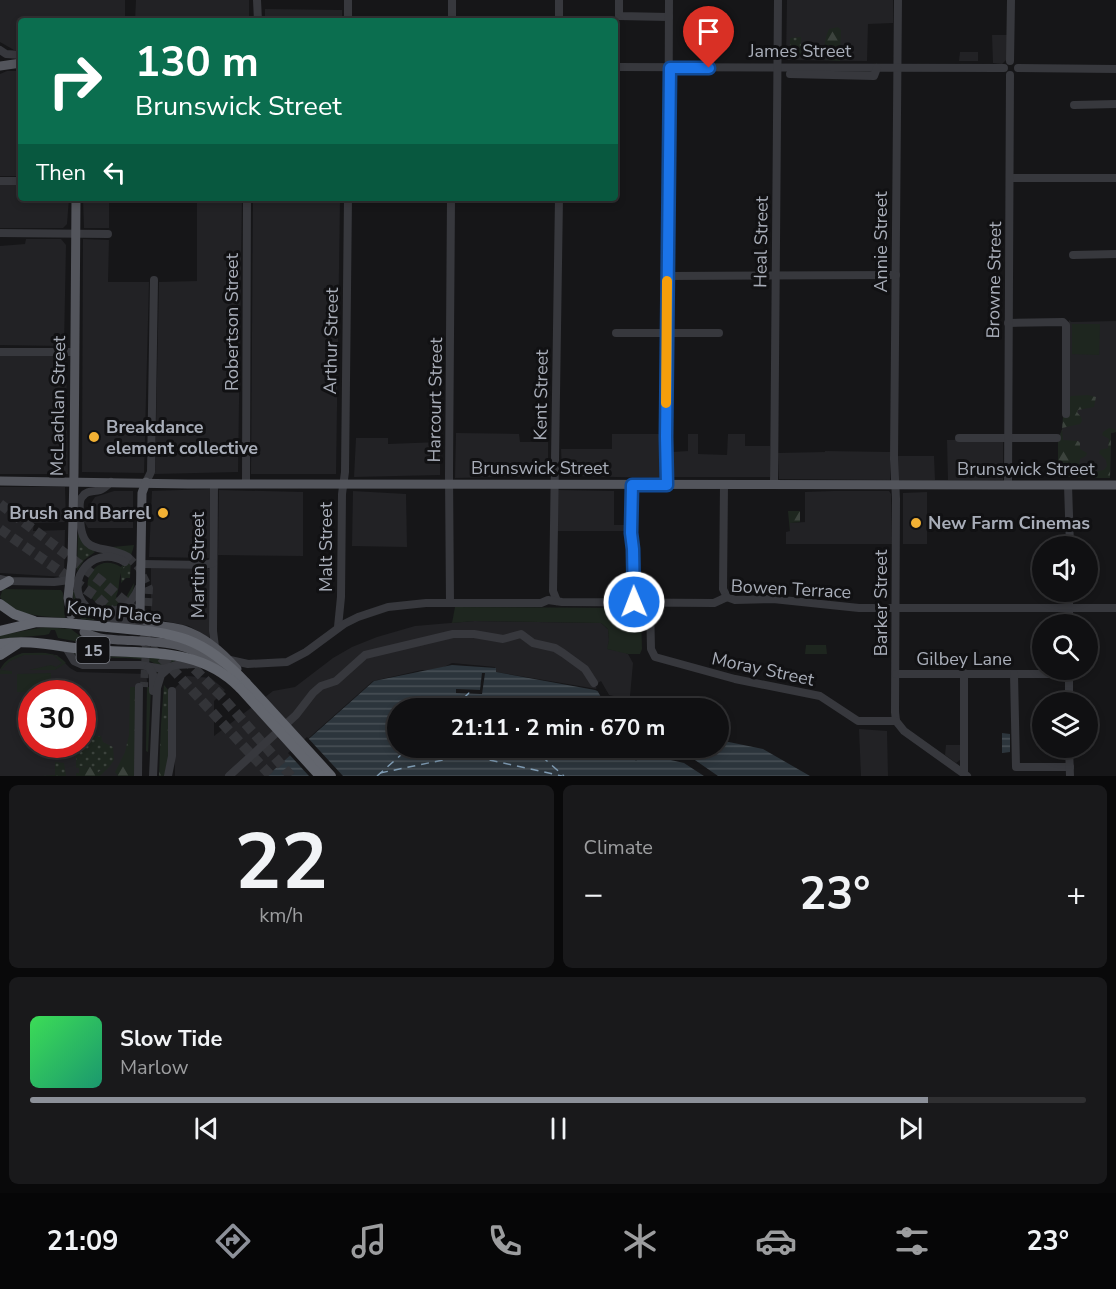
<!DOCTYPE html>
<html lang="en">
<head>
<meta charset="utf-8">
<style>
	:root { --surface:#101012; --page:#19191b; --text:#f1f3f6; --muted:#9c9d9f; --line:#303032; --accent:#8c9099 }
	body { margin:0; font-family:"Nunito Sans",sans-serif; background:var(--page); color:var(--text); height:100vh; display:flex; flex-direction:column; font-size:22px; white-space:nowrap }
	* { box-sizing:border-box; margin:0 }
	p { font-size:20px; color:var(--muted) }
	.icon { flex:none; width:33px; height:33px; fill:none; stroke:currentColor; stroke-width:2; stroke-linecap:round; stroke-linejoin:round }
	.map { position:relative; height:776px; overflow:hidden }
	.sheet { display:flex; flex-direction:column; gap:9px; padding:9px; background:#09090a; flex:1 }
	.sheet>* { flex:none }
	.banner { position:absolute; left:18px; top:18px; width:600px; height:183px; border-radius:6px; box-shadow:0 3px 9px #0003,0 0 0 2px var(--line); background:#0b6e4f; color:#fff; overflow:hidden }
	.fabs { position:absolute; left:1032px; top:536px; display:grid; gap:12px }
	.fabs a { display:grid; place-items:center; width:66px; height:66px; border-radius:50%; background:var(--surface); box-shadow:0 3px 9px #0003,0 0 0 2px var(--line); font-size:30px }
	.speed { position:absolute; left:18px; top:680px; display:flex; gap:12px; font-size:30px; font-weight:700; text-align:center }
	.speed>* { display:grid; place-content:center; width:78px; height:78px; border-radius:50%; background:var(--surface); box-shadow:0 3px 9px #0003,0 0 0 2px var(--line); line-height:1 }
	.speed .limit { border:9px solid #d22; background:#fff; color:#111 }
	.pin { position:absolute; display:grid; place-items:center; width:51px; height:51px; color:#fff; margin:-62px -26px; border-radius:50% 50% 50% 0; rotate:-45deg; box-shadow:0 0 6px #0007 }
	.pin .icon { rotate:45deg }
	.me { position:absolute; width:66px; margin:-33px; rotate:359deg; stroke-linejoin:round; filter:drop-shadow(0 0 4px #0008) }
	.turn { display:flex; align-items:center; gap:21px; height:126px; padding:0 18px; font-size:27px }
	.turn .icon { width:78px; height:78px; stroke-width:2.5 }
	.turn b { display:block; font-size:42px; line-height:51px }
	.then { display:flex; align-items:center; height:57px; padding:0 18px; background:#0003; gap:12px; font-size:22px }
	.big { font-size:45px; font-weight:700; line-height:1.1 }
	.sheet .tile { flex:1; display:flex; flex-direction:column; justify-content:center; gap:9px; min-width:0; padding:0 21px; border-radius:9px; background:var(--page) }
	.sheet .dial { align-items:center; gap:0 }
	.dial b { font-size:78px; line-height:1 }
	.song { display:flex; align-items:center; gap:18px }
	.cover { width:72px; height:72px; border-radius:9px; background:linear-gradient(135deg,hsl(130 70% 55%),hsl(160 70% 35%)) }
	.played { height:6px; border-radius:3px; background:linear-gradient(90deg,var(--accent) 85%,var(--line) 85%) }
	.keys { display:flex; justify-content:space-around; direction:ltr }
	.heat { display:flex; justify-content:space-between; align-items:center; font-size:33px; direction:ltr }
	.sheet .tiles { flex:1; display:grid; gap:9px; grid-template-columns:1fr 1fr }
	.tile:last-child { grid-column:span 2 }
	.trip { position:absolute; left:387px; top:698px; width:342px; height:60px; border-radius:30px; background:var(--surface); box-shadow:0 3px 9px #0003,0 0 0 2px var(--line); font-weight:700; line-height:60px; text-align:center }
	.tab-bar { display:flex; height:96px; justify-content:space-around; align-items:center; background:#060607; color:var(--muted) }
	.tab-bar .icon { width:42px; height:42px }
	.tab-bar .on { color:var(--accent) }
	.tab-bar b { font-size:27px; color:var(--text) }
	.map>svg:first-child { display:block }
	.built { fill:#222225; fill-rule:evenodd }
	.grass { fill:url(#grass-dots) }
	.forest { fill:url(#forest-firs) }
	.green { fill:#1e261f }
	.water { fill:url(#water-rules) }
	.pier { fill:#161618 }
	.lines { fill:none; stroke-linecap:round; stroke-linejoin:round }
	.ferry { stroke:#7f9bb3; stroke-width:1.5; stroke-dasharray:8 6; stroke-linecap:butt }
	.minor-tunnel { stroke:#333438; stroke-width:8; stroke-dasharray:8 4; stroke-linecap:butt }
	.highway-tunnel { stroke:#333438; stroke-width:10; stroke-dasharray:10 5; stroke-linecap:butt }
	.minor { stroke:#37383d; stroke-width:8 }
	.major { stroke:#53555c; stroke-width:9 }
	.highway { stroke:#63666e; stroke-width:10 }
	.highway-bridge { stroke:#63666e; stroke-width:10 }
	.route-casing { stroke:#114b97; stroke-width:15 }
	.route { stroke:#1a73e8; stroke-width:10 }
	.slow { stroke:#f59e0b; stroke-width:10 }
	.poi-dot { fill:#f2b134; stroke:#111113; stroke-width:2 }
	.labels { text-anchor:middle; stroke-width:6; stroke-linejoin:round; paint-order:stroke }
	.shield { fill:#111113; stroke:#7b7e86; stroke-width:1.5 }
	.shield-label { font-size:16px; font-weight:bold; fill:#a8adb8 }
	.street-label { font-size:18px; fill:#a8adb8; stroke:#111113 }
	.poi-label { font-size:18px; font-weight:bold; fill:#a8adb8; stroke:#111113; text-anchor:start }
</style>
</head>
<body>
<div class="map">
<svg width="1116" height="776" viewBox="0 0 1116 776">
	<defs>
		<pattern id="grass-dots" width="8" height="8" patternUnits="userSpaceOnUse" patternTransform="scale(1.5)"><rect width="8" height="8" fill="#1e261f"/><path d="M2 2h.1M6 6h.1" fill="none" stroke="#3c433d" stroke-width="1.8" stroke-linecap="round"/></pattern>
		<pattern id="forest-firs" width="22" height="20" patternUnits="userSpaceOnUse" patternTransform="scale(1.5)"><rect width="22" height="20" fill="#1e261f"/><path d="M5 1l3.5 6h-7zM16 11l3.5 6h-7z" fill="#3c433d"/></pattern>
		<pattern id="water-rules" width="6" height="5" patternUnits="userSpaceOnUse" patternTransform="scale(1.5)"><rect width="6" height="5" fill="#2c353c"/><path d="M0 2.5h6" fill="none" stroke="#485056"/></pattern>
	</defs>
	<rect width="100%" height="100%" fill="#161618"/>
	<g class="built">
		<path d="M0,0h125v21h-104v29h-7l-14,-8z"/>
		<path d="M136,0h113v21h-114z"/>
		<path d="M787,0h106v23l-25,1 -1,37 -81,-1z"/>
		<path d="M265,9l77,1v11h-77z"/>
		<path d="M992,35h15v24l-5,5 -9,-1z"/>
		<path d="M960,52h18v9h-19z"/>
		<path d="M7,71h14v105h-21v-102z"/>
		<path d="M0,183l21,1v14h48l-2,26 -4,4h-63z"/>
		<path d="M83,198h26v30h-25z"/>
		<path d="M197,198h45l-4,274 -83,2 4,-192 38,-1z"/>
		<path d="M253,198h87l-4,276h-85z"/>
		<path d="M26,239h35l5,6 -2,101 -64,-1v-99l25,-2z"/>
		<path d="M83,239l26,1 -1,42h41l-5,191 -62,-1z"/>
		<path d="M1069,320l2,2 45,-1v111l-5,1 -1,45 -52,-2v-37l4,-9 1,-13 6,-1z"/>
		<path d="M0,355h66l2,119h-68z"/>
		<path d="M456,433l63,1 1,8h28v34l-93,2z"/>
		<path d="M612,434h51v44l-95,-2 -6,-5 -1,-22h51z"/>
		<path d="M688,434h10v20l29,1 1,-21h17v12h25v31h-98v-25l16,-1z"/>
		<path d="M356,438h32v6l52,-2v33l-86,2z"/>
		<path d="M1003,439v41h-55l-1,-40z"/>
		<path d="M825,451l65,1v28l-111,-1 -1,-26 47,-1z"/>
		<path d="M898,456h36l1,24h-38z"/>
		<path d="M0,487h65l1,35 -32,1 -1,8 32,-1 -1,47 -64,-4z"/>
		<path d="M210,489l-1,69 -60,-1 3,-66z"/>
		<path d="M219,490l84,2v64l-85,-1z"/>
		<path d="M557,490l57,1v34h15v6h-72z"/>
		<path d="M114,491h19v37h-45l-4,-7v-13h4l7,-11z"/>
		<path d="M353,491l53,3 1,53 -55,-1z"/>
		<path d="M833,491h56l2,3 1,50h-106v-12l4,-1v-8l15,-1v-30z"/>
		<path d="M927,492v52h-24v-51z"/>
		<path d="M151,568l58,1v69l-20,-12 -38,-8z"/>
		<path d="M474,621l127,2 7,6 1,11 -1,9 16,3 4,2 5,9 -3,33 -2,3 -19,-4 -8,-14 -6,4 2,4 -101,-17 -1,-5 -43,-4 -16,8 -14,-1 -49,11 -62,55 -40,40h-96v-88l12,-12 24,2 14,12 -11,11v35l59,-45 22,-4 38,-29 19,-11 25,-10 38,-11z"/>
		<path d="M23,653l34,2 13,13 7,4 69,2 2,13h-11l-1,89h-136v-107l9,-10zM32,693h50v51h-50z"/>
		<path d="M859,729l28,2 1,45h-27z"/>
		<path d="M946,745h14v15l-4,3 -11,-8z"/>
	</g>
	<g class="grass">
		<path d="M801,37v18h-11v-17z"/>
		<path d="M78,531l5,12 12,9 -11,8 -7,11z"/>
		<path d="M131,558l-1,20h-4l-5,5v-13z"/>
		<path d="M73,591h2l20,25 -1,4 -13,-1 -7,-12z"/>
		<path d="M164,685l5,6 -1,34h-7z"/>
		<path d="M83,736h18l2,6 10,5 1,13 -4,6 -2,-1 -11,8 -5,-6 -11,-1 -5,2v-24h6z"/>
		<path d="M55,762l9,1 2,13h-25l14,-1z"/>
	</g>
	<g class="forest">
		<path d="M838,27l3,3 -1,31 -13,-1c-5,-9 -2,-22 2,-31z"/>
		<path d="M1088,395l8,2 -2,10 -16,3 -1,2 4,5 1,4 -2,3 -18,4 1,12 15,1 2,2v6l7,4 -1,3 -6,3 -1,4 7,9v6l-28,-2v-37l4,-9 1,-13 6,-1v-18l2,-2z"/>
		<path d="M1109,428l6,1 1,3 -5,1 -1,45h-18v-6l12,-2 3,-4 -1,-6 -7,-7 1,-3 8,-2 1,-9 -7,-4 1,-3z"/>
		<path d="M788,511h12v11l-10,1v9z"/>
		<path d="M130,687h7l-1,89h-18l-3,-4 10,-20 4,-17z"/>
		<path d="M147,687h4l-3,65 -2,-1z"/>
		<path d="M161,725h7l1,29 -4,22h-6z"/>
		<path d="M108,765l2,1 -10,10h-24v-3h3v-5h-3l4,-2 12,1 6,6z"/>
	</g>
	<g class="green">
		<path d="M1072,324h28l-1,31 -27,-1z"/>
		<path d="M134,545c-3,16 -11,18 -13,28 -3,10 -1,15 -5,24l8,4 10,-18c0,9 -5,18 -14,22 -5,3 -12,4 -18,1 -29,-13 -10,-57 19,-39l9,-13 -18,-7z"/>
		<path d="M3,589l58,1 2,3 2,25c-22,-2 -50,-1 -65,-21z"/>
		<path d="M455,607l179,1 5,2 2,6 1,33 -2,5h-12l-21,-5 2,-9 -1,-11 -7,-6 -127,-2 -22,2z"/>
		<path d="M45,627l26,2 13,10v4l-26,-5 -3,-8h-4l-2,4 -4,1 -45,4v-4z"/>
		<path d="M806,645h20l1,9h-22z"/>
		<path d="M23,653c16,0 32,-3 43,10l-11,7h-26l22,-5 5,2 6,-4 -9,-8h-29l-14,6 -9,9 11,1v3h-12c0,-12 13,-18 23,-21z"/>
		<path d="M72,653l21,3 81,2 1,5 -17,3c-13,-14 -65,-3 -86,-13z"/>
		<path d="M51,673v19h-34v-18z"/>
	</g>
	<g class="water">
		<path d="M452,665l44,3v4l99,18 43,18h-240v39h320l1,-7 44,9 47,27h-543l107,-95z"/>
		<path d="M1002,733l8,1v18l-8,1z"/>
	</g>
	<g class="pier">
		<path d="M482,673h3l-3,21 -26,-1v-4l24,1z"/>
		<path d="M596,688l11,4 9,16h-9z"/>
		<path d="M307,737l36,39h-34l-21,-23z"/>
		<path d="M629,747h19l35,8 9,3 26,18h-14l-20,-13 -44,-10 -4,8z"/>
	</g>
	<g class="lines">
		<g class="ferry">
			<path d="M453,708l16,-15 17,15"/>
			<path d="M531,747l33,29"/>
			<path d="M380,773l87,-18 95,21"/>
			<path d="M377,776l33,-29"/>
		</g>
		<path class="minor-tunnel" d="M128,557l11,11 10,20 -5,99"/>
		<g class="highway-tunnel">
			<path d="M0,504l101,77 44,38"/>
			<path d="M0,529l98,69 19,18"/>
			<path d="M139,637l27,25 105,114"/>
			<path d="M184,658l40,41 67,77"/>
		</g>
		<g class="minor">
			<path d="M257,0l1,21"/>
			<path d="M619,0v16l50,1"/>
			<path d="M898,0l-4,459 2,40 -1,213 1,9 8,10 63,45"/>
			<path d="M348,21v-21"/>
			<path d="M452,21v-21"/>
			<path d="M559,21v-21"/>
			<path d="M0,50l6,4 15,1"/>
			<path d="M1010,61l1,-61"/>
			<path d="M615,67l389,1"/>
			<path d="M1018,68l98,1"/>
			<path d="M790,74l84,2 3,-8"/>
			<path d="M1074,105l42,-1"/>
			<path d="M1010,178h106"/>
			<path d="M0,181h21"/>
			<path d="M0,233l108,1"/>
			<path d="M1073,255l43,-1"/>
			<path d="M668,276l228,-1"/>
			<path d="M1008,323l55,-1 3,3v89"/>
			<path d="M616,333h103"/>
			<path d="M0,352h75"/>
			<path d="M959,438h98"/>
			<path d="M111,482c-3,3 -7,7 -11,8 -6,2 -13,0 -17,6 -5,4 -3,12 -3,18 0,46 23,28 48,43"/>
			<path d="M146,482l5,-10 3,-192"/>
			<path d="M246,483l1,-285"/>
			<path d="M214,484l-1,147 2,16"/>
			<path d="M632,485l-1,48 2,16 1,53"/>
			<path d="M667,485l2,-485"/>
			<path d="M724,485l-1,104 4,8"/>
			<path d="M774,485l4,-485"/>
			<path d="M1008,485l2,-410"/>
			<path d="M1068,485l2,61"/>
			<path d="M125,562c-35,-21 -67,27 -33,49 16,10 37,10 55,13"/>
			<path d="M141,564l63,1 9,-2"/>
			<path d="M0,579l9,2 45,1 16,-2"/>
			<path d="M1069,591v33"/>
			<path d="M727,597l8,3 38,-1 86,9h257"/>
			<path d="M557,601l-4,-10 6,-393"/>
			<path d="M450,603l-1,-129 2,-276"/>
			<path d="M650,603l1,46 4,8 80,22 85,17 38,25h38"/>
			<path d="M97,613c22,-2 32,-3 42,-26"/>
			<path d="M338,627l3,-30 1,-103 3,-22 3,-274"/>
			<path d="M65,646l9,15 9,4h57l23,4 13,-4 20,-1"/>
			<path d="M230,660l18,4 39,-2 19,-10 38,-28 14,-7 30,-10 38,-4h115l7,-3 14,2 152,1 13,-6"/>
			<path d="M149,667l4,7v17"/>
			<path d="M1069,669v33"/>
			<path d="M964,673v101"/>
			<path d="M896,674h173"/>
			<path d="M1014,674l2,93h54"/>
			<path d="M1069,747l1,29"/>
			<path d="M138,776l1,-89"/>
			<path d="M153,776l4,-88 4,-13 9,-8"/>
			<path d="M168,776l4,-20v-65"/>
			<path d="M229,776l67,-61 17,-22 8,-7 15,-5 29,-26 88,-21h21l29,5 18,-5 12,9 22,5 8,5 22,16 9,14"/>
		</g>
		<g class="major">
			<path d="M0,66l21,-3"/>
			<path d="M0,481l188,3 928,1"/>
			<path d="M146,482l-4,11 -2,124c12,11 29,8 44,13 21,7 39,23 53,39"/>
			<path d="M71,615l-3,-17 4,-37 2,-88 2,-275"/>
			<path d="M84,632c12,7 23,7 36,8 36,2 75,0 100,31"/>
		</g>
		<g class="highway">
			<path d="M0,586l9,-5"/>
			<path d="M0,604l14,10 20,7"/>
			<path d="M108,627c63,6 92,6 138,56"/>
			<path d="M0,631l37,-9 28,1"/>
			<path d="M0,644c28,-5 55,2 83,5 56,7 113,-6 157,39"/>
			<path d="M0,655l17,-11"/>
		</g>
		<g class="highway-bridge">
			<path d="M65,623l43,4"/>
			<path d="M246,683l85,93"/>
			<path d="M240,688l80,88"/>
		</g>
	</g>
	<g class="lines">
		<g class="route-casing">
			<path id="route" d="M634,602l-1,-53 -2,-16 1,-48h35l-1,-48 4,-369h39"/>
		</g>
		<use href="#route" class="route"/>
		<path class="slow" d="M666,403l1,-122"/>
	</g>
	<g class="poi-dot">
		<circle cx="94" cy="437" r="6"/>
		<circle cx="163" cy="513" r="6"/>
		<circle cx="916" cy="523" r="6"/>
	</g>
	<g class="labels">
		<rect class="shield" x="76.5" y="637" width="33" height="26" rx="4.5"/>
		<g class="shield-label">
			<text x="93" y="656">15</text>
		</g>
		<g class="street-label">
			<text x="800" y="57">James Street</text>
			<text transform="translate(761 242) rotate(-89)" y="6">Heal Street</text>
			<text transform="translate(881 242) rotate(-90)" y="6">Annie Street</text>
			<text transform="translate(994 280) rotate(-89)" y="6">Browne Street</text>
			<text transform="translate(232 322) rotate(-90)" y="6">Robertson Street</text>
			<text transform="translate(331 341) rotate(-89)" y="6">Arthur Street</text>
			<text transform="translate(541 395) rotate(-89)" y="6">Kent Street</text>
			<text transform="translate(435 400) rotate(-89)" y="6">Harcourt Street</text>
			<text transform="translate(58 406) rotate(-89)" y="6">McLachlan Street</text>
			<text x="540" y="474">Brunswick Street</text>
			<text x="1026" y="475">Brunswick Street</text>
			<text transform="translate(326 547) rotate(-90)" y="6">Malt Street</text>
			<text transform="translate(198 565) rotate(-90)" y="6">Martin Street</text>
			<text transform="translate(791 589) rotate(3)" y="6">Bowen Terrace</text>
			<text transform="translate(881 603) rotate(-90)" y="6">Barker Street</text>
			<text transform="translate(114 612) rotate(6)" y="6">Kemp Place</text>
			<text x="964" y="665">Gilbey Lane</text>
			<text transform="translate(763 669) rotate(12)" y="6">Moray Street</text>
		</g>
		<g class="poi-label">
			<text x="106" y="433">Breakdance<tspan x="106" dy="21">element collective</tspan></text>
			<text x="151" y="519" text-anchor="end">Brush and Barrel</text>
			<text x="928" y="529">New Farm Cinemas</text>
		</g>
	</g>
</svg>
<div class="fabs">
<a><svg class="icon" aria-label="sound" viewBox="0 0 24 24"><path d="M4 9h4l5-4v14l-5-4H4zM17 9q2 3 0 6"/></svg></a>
<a><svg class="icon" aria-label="search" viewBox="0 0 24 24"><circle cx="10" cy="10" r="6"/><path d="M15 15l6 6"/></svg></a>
<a><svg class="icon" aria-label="layers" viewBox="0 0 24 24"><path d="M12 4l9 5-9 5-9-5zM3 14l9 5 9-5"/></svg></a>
</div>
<div class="speed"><div class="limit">30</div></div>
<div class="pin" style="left:709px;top:68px;background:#d93025"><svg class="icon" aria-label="arrive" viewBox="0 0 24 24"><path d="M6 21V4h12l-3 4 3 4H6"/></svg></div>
<svg class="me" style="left:634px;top:602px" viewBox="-20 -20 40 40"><circle r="17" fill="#1a73e8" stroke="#fff" stroke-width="3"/><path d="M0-11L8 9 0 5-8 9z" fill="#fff"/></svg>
<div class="trip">21:11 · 2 min · 670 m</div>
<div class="banner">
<div class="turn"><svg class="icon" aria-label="right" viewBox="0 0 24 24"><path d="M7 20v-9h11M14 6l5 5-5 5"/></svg><div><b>130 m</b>Brunswick Street</div></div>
<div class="then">Then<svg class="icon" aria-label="left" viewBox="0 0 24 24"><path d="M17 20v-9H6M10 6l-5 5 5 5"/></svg></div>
</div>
</div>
<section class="sheet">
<div class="tiles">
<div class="tile dial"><b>22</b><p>km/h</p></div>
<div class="tile"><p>Climate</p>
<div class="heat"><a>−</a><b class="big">23°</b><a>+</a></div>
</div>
<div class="tile">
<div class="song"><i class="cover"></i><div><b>Slow Tide</b><p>Marlow</p></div></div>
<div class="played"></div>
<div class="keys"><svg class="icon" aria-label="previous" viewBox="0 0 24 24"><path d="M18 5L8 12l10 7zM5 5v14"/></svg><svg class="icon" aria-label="pause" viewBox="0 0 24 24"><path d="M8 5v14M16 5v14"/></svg><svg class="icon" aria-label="next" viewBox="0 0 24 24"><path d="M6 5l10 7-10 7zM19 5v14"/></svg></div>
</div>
</div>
</section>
<nav class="tab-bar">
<b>21:09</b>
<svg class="icon on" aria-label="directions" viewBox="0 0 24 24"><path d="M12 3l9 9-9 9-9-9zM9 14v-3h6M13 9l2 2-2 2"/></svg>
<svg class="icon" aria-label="music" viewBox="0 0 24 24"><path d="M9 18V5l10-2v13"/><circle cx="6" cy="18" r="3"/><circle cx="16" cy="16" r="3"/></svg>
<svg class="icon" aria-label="phone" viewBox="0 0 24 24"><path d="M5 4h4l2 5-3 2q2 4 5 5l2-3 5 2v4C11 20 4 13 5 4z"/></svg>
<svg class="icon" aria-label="climate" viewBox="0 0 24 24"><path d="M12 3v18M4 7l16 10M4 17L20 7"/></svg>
<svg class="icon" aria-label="car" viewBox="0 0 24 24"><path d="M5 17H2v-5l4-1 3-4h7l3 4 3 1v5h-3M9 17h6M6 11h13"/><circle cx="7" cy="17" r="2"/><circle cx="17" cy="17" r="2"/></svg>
<svg class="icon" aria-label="filters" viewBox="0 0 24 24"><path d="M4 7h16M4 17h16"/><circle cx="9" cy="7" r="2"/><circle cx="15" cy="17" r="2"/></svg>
<b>23°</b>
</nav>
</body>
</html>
